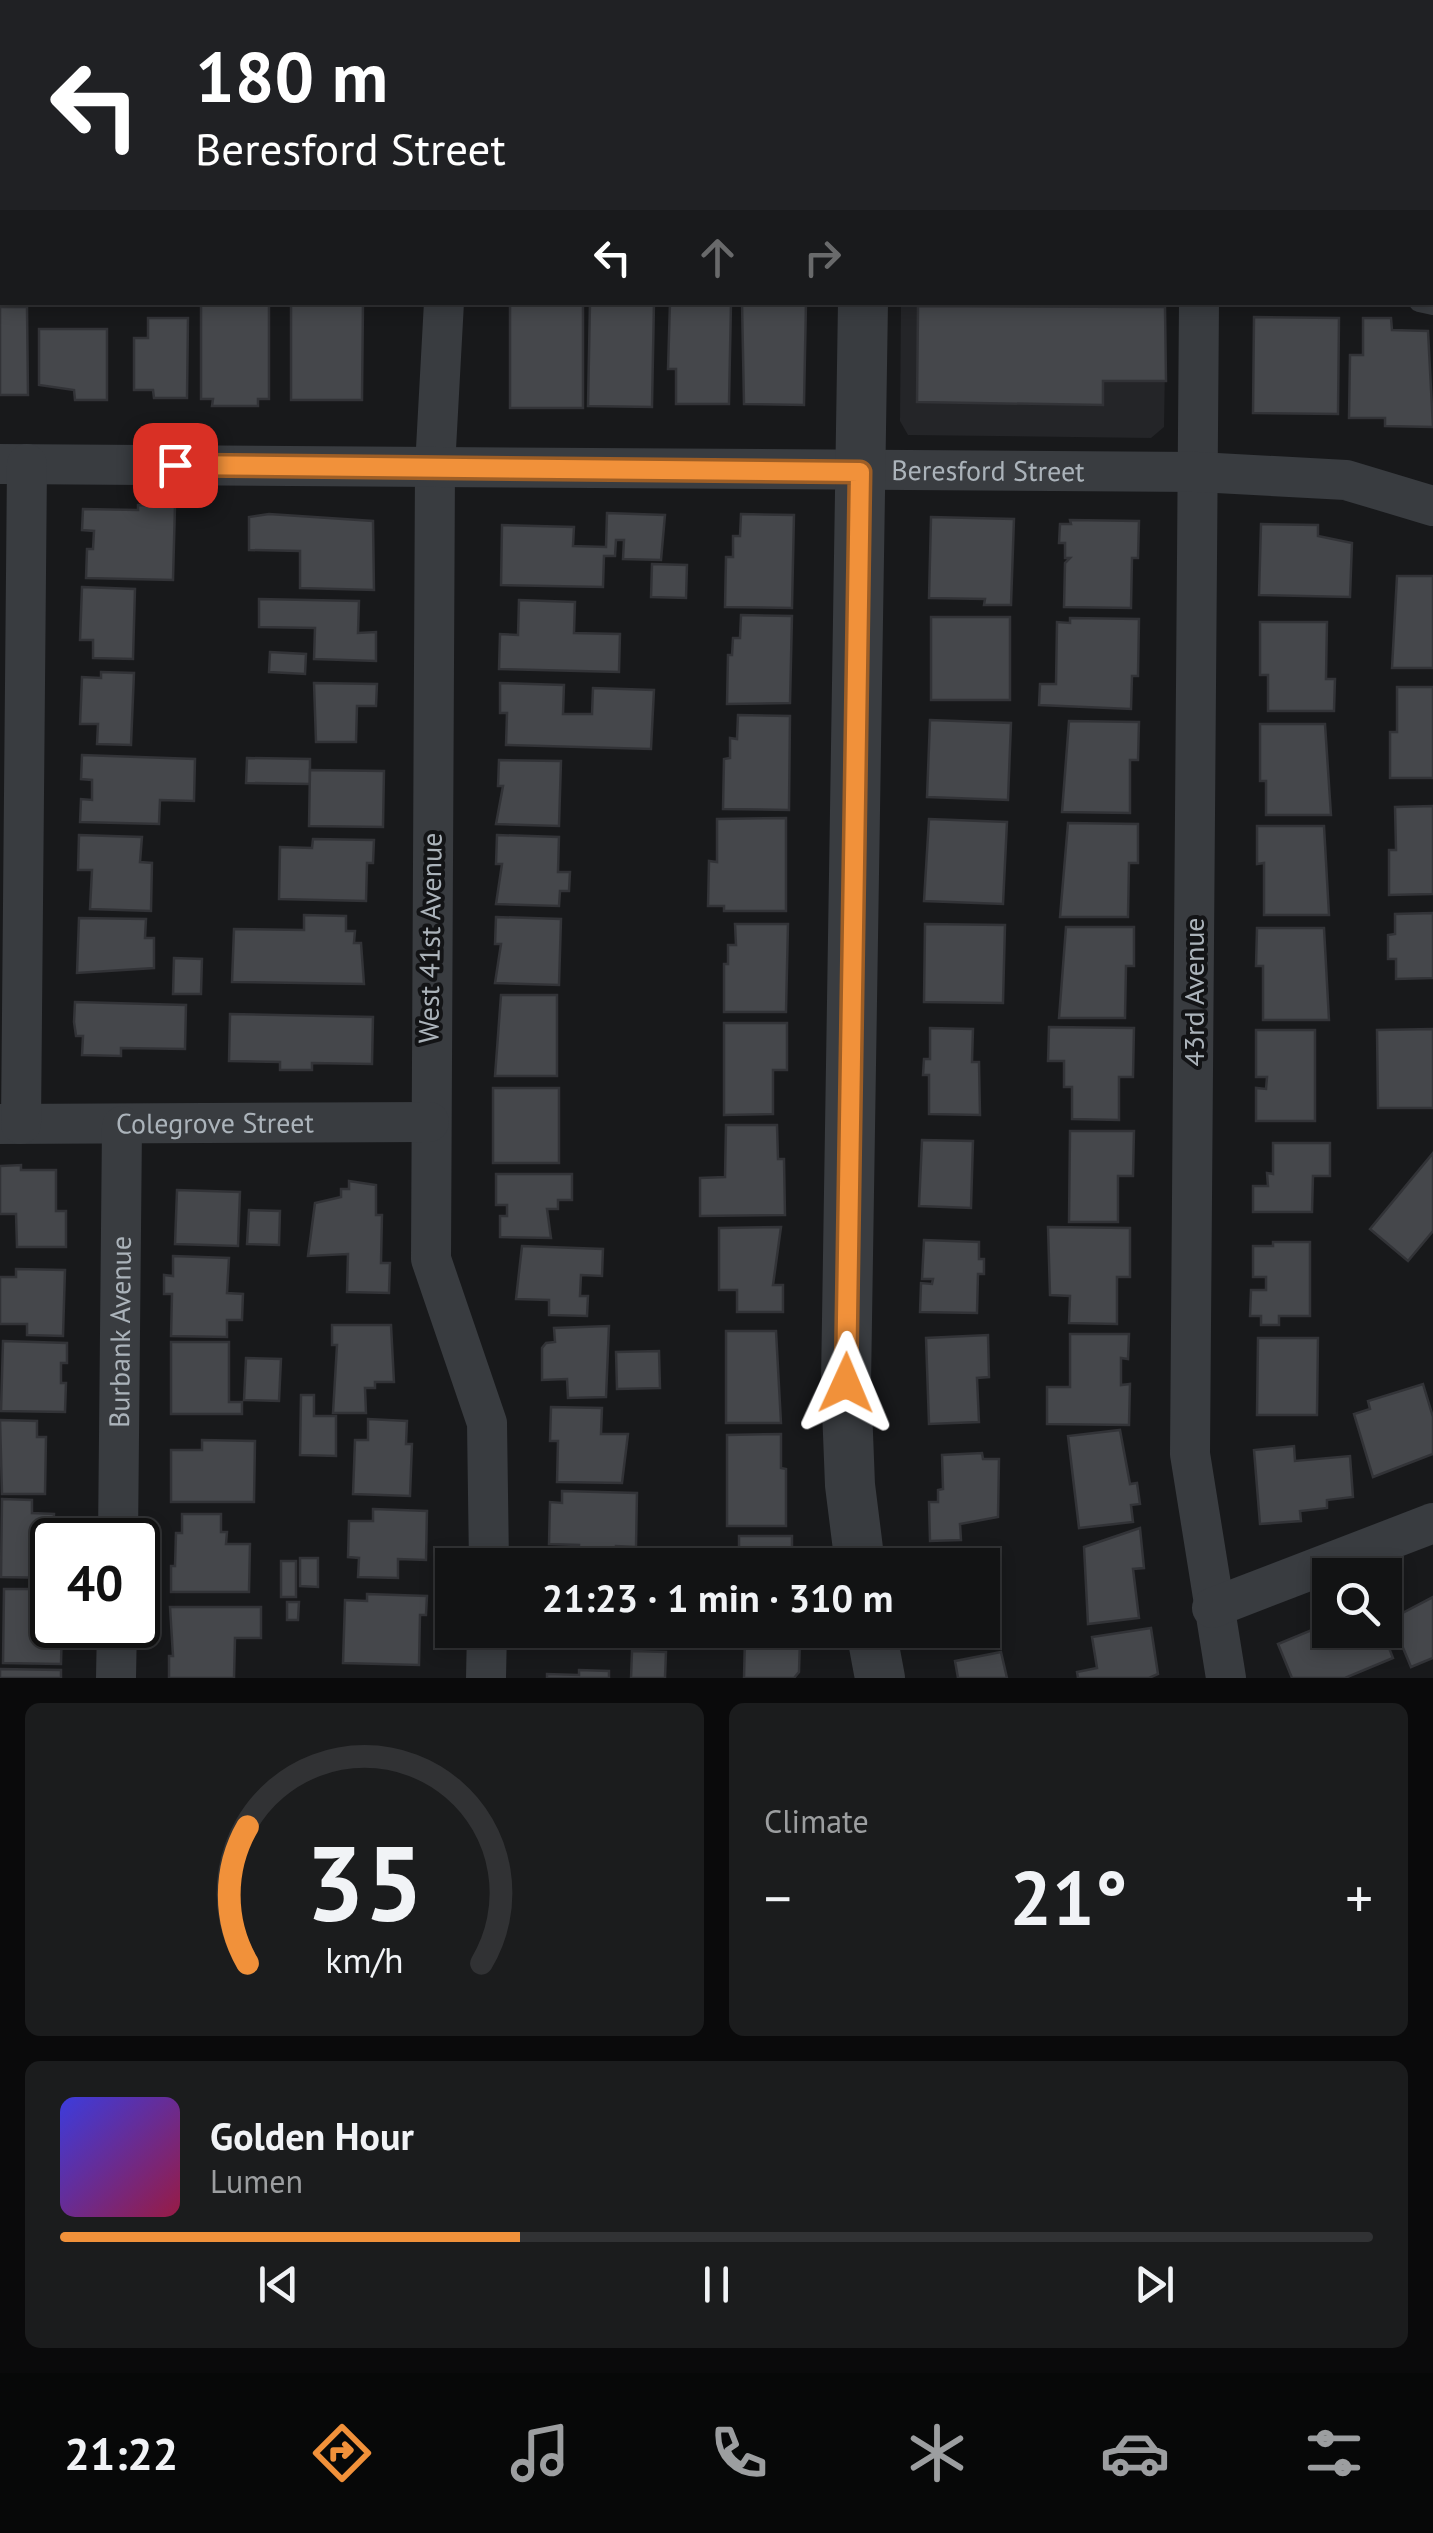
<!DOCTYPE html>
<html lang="en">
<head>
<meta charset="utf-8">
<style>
	:root { --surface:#121314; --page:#1b1c1d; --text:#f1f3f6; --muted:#9c9ea0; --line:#313234; --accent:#f1913a }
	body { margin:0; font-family:"PT Sans",sans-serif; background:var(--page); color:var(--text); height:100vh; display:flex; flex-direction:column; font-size:38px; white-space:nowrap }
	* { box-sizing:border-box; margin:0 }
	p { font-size:32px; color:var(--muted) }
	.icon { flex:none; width:55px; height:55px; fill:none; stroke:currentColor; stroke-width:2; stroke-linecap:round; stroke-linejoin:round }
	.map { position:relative; height:1678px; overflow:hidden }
	.drawer { display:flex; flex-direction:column; gap:25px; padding:25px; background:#0a0a0b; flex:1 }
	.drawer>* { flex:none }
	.guide { position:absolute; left:0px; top:0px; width:1435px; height:305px; box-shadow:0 5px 15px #0003,0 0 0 2px var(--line); background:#202124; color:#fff; overflow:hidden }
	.fabs { position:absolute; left:1312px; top:1558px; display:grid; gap:20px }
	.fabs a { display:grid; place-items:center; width:90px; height:90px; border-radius:0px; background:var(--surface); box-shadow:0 5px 15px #0003,0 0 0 2px var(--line); font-size:50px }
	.speed { position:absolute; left:30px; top:1518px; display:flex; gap:20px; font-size:50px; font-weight:700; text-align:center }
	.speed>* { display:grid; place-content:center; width:130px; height:130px; border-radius:50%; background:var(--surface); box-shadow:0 5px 15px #0003,0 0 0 2px var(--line); line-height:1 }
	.speed .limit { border:5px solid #111; border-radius:15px; background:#fff; color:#111 }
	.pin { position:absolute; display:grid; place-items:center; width:85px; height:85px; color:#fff; margin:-42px; border-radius:20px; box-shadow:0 5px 15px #0006 }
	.me { position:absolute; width:110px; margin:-55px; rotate:1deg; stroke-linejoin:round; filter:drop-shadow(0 0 8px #0008) }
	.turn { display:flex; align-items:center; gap:35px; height:210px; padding:0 30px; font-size:45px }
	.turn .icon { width:130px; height:130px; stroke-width:2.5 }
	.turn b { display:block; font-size:70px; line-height:85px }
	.lanes { display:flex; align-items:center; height:95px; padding:0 30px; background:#0003; justify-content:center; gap:50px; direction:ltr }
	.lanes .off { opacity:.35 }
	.big { font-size:75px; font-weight:700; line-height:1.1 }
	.drawer .widget { flex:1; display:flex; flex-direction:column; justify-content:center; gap:15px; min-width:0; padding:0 35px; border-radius:15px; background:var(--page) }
	.drawer .dial { align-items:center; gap:0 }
	.dial svg { height:260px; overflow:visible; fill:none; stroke:var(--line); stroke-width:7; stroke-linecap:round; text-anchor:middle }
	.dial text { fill:var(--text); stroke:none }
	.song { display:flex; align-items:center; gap:30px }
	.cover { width:120px; height:120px; border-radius:15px; background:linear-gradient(135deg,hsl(240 70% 55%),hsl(340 70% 35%)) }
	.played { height:10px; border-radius:5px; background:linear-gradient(90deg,var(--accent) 35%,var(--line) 35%) }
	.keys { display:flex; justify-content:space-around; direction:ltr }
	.heat { display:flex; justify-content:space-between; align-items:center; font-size:55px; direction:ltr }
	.drawer .tiles { flex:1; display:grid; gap:25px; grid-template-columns:1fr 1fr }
	.widget:last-child { grid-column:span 2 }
	.trip { position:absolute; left:435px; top:1548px; width:565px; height:100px; border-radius:0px; background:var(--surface); box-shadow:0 5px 15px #0003,0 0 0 2px var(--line); font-weight:700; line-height:100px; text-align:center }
	.dock { display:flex; height:160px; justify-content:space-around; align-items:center; background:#070808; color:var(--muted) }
	.dock .icon { width:70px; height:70px }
	.dock .active { color:var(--accent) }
	.dock b { font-size:45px; color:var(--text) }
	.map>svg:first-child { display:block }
	.built { fill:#242528 }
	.building { fill:#45474b; stroke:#323337; stroke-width:2.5 }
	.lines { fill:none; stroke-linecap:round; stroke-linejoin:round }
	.service { stroke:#393c40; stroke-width:20 }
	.minor { stroke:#393c40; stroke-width:40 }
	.tertiary { stroke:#393c40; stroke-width:50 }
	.route-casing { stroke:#9d5e26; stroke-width:25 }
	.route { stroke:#f1913a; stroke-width:18 }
	.labels { text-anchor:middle; stroke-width:8; stroke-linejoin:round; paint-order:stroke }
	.street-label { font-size:28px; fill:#abb3ba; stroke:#131416 }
</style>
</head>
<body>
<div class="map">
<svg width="1433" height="1678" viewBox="0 0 1433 1678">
	<rect width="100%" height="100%" fill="#18191b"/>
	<path class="built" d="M901,303h265l-2,124 -13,11 -243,-3 -8,-14z"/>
	<g class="building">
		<path d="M0,0h60l-58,2v203z"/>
		<path d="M152,0h106l-106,2z"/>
		<path d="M258,0h136l-136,2z"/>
		<rect x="605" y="0" width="229" height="2"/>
		<path d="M201,302h68v97h-11v7h-46l1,-7h-12z"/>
		<path d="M291,302h72l-1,98h-71z"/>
		<rect x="510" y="302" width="73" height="106"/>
		<path d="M590,302h64l-2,105 -64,-1z"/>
		<path d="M670,302h61l-2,102h-53v-35h-8z"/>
		<path d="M742,302h64l-2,103 -60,-1z"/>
		<path d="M918,306l247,1 1,74h-63v24l-186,-3z"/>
		<path d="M0,307h27l1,88h-28z"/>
		<path d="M1254,317l85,1 -1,96 -85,-1z"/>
		<path d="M148,318h40l-1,80h-33l-1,-8h-19v-52h14z"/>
		<path d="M1363,318h28l1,12 36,1 5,96 -48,-1v-8h-36l1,-63h13z"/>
		<path d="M39,329h68v71h-32l-1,-10 -35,-5z"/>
		<path d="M138,505l37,1 -2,74 -87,-2 1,-29h6l1,-18 -12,-1 1,-21 55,1z"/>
		<path d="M607,513l58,2 -4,45 -38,-1 1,-19h-8l-1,16h-11l-1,31 -102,-2 1,-60 72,2 -1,19 33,1z"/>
		<path d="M269,514l104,7 1,69 -74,-2v-37l-51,-1v-33z"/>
		<path d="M741,514l53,1 -2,93 -67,-1 1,-50h7v-21h7z"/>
		<path d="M931,517l83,2 -3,86h-27l1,-6 -56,-1z"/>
		<path d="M1070,520l69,1 -1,37h-6l-1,50 -67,-1 1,-44 5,-5h-5v-15h-6l1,-19h11z"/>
		<path d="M1261,524l57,1v11l34,7 -2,54 -91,-2z"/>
		<path d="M652,564l35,1 -1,33 -35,-1z"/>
		<path d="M1397,576h36v92h-41z"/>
		<path d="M82,587l53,2 -2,70 -40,-1v-18h-13z"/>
		<path d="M259,599l100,2 -1,32 18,-1v29l-62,-2 1,-31 -56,-1z"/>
		<path d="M519,600l56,2 -1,31 46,1 -1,38 -120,-3 1,-35 18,1z"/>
		<path d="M741,615l51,1 -2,87 -63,1 1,-49h4l1,-17h7z"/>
		<rect x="931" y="617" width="79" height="83"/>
		<path d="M1070,618l69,1 -1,57h-6l-1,33 -92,-4 1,-21h16l1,-62 13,1z"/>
		<path d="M1260,622h67l-1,57h9l-1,32h-66v-36h-8z"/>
		<path d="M270,652l36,2 -1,20 -36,-2z"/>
		<path d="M101,672l33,1 -3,72 -34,-1 1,-20h-18l2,-47 19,1z"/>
		<path d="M314,683l63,1 -1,22h-19l-1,36h-40z"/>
		<path d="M500,683l64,2 -1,29h29l1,-26 61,2 -3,59 -145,-4 1,-32h-7z"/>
		<path d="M1397,687h36v91h-43v-46h7z"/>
		<path d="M738,715l52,1 -1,94 -66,-1 1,-50 6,-1v-20l7,1z"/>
		<path d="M930,720l81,3 -3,77 -81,-3z"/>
		<path d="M1069,721l70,1 -1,38h-8v53l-68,-1z"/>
		<path d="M1260,724h65l6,91h-65v-34h-6z"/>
		<path d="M82,755l113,4 -1,42 -34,-1 -1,24 -79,-2 1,-23 11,1v-20l-11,-1z"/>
		<path d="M247,758l63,1v25l-64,-1z"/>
		<path d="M499,760l62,1 -2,65 -63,-2 7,-38h-5z"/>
		<path d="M310,770l74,1 -1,56 -74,-1z"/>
		<path d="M1433,806v88l-44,1v-45h7l-1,-43z"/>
		<path d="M786,818v93h-62v-5h-16l1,-45 8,1v-43z"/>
		<path d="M929,819l78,3 -4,82 -79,-3z"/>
		<path d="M1068,823l70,1v39h-9l-1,54h-68z"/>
		<path d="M1257,826h67l5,89h-65v-52l-7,1z"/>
		<path d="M79,835l63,2 -2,25 12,1 -1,48 -61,-2 2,-39h-14z"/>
		<path d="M497,835l62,2 -1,35h12l-1,19h-9l-1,15 -63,-2 6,-40h-6z"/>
		<path d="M313,839l61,1 -1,23h-6l-1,38 -87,-2 1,-52 32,1z"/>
		<path d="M1433,913v65l-37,1v-20h-8v-24l7,-1v-20z"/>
		<path d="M304,915l42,1v15h9l-1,12h7l3,41 -132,-2 2,-53 70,1z"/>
		<path d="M496,917l65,2 -2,66 -64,-2 6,-39h-6z"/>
		<path d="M79,918l67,1 -1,19h9v30l-77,5z"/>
		<path d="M735,924h53l-2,88h-62v-48h4v-19h8z"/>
		<path d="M925,924l80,1 -2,78 -79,-1z"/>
		<path d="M1066,927h68v39h-8l-1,52h-66z"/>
		<path d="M1257,928h67l5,92h-66v-54h-7z"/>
		<path d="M174,958l28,1 -1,35h-28z"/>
		<path d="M501,995h56v81h-62z"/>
		<path d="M75,1002l111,3 -1,44 -64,-1v8l-39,-1 1,-19h-7l-2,-14z"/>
		<path d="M230,1014l143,3 -1,47 -60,-1v7h-32v-8l-51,-1z"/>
		<path d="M724,1023h63v47h-14v44l-49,1z"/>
		<path d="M1049,1027l85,1 -1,49h-14v43l-47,-1v-32h-8v-26h-16z"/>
		<path d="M930,1028l43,1 -1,33h7l1,53 -51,-1v-39h-6l1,-16h6z"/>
		<path d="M1433,1029v79h-55l-1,-78z"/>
		<path d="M1256,1030h59v91h-59v-33l10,1 1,-12h-11z"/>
		<rect x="493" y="1088" width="66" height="75"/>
		<path d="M726,1125h51l1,34h6l1,56 -85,1v-38l25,-1z"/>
		<path d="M1070,1131h64l-1,45h-15v46h-49z"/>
		<path d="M922,1140l51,1 -2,67 -52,-2z"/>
		<path d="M1273,1143h57v33h-17l-1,36h-59v-26h15l-1,-13 6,1z"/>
		<path d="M1433,1153v78l-25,30 -38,-32z"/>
		<path d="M21,1165v5h35v41h10v36h-49l-1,-33h-16v-48z"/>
		<path d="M496,1174h76v26h-14v9h-11l4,29 -51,-1v-21h7v-11h-11z"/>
		<path d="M349,1181l27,4v30h6l-1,48h9l-1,30 -42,-1 1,-38 -40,2 7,-53 26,-6v-8h8z"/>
		<path d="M177,1190l63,2 -2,54 -63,-2z"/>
		<path d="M249,1210l31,1 -1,34 -32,-1z"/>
		<path d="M781,1227l-8,58h10v27h-46v-22h-18v-62z"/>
		<path d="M1048,1227l82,1v49h-13v47l-48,-1 1,-27 -20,-1z"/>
		<path d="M924,1240l55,2v17h5v15h-6l-1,39 -57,-1 1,-29 11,1 1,-5h-11z"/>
		<path d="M1273,1242h37v74h-31v9h-18v-9h-11l1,-26h15v-13h-13v-31h20z"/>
		<path d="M522,1246l81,3 -1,27 -21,-1 -1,21h8l-1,20 -38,-1v-15l-33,-1z"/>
		<path d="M173,1256l56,2 -2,35 16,1 -1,26h-15v17l-56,-1 1,-42h-8v-19l9,1z"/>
		<path d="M16,1269l49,1 -2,66 -36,-1v-11h-27v-47h16z"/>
		<path d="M332,1325h59l3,57h-19v6h-10l1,25h-33l4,-68h-5z"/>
		<path d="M609,1326l-3,71 -38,1 -1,-19 -25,1v-32l4,-5 9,-1 -1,-14z"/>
		<path d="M726,1331h50l5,92h-55z"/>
		<path d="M1070,1334h59l-1,25 -7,-1v27l9,-1 -1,41 -82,-1v-37h23z"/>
		<path d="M988,1335l1,42 -12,1 2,44 -50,2 -3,-86z"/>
		<path d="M1258,1338h60l-1,77h-60z"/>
		<path d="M3,1341l64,2v20h-6v20h5l-1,29 -64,-1z"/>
		<path d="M171,1342h58v60h13v12h-71z"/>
		<path d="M659,1351l1,37 -43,1 -1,-37z"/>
		<path d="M246,1358l35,1 -2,42 -35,-1z"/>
		<path d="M1423,1384l10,33v37l-60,23 -19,-63 16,-5 -2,-8z"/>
		<path d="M301,1395h13v21h22v40l-36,-1z"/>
		<path d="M551,1407l51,1 -1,26h27l-6,49 -65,-1 1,-41h-8z"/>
		<path d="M368,1419l39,2 -1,23h6l-2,52 -57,-2 2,-54h13z"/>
		<path d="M0,1420l37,1v16h9l-1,57h-43z"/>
		<path d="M1120,1430l10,54 7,-1 3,21 -9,1 2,17 -54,6 -11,-92z"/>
		<path d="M781,1434v34l5,1v57h-59v-91z"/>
		<path d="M202,1440l53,1 -1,61h-83v-52h31z"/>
		<path d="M1294,1446l1,15 55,-5 3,41 -26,3v8l-27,3 1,10 -41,3 -6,-74z"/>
		<path d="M982,1453l1,6h16l-1,58 -38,7 1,16 -31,1 -1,-39h9v-12l5,-1 -1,-34z"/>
		<path d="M562,1491l75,2 -1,54 -20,-1 -1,19h-37l1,-20 -30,-1 1,-42 12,1z"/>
		<path d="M2,1499l30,1v13l22,1 -1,18h9v8h-10v38l-51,-1z"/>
		<path d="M373,1509l54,2 -1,49 -28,-1v19l-40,-1 1,-19 -11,-1 1,-36h24z"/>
		<path d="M182,1514h39v18h6l-1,12h24l-1,48h-78v-26h4l1,-33h6z"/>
		<path d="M1140,1528l4,40 -11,1 6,49 -51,6 -4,-77z"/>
		<rect x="739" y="1536" width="53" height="29"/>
		<path d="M979,1551l2,14h-45l-1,-6z"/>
		<path d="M300,1558h18v29l-18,-1z"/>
		<rect x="281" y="1561" width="15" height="36"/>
		<path d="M982,1572l3,14 5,-1 8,51 -49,8 -2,-14h35z"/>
		<path d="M35,1585h17v40h10l-1,39 -58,-1 1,-74h31z"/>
		<path d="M367,1594l60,2 -1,19h-6l-1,50 -76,-2 2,-63 22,1z"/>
		<path d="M1433,1597v61l-22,9 -20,-48z"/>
		<path d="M287,1602h12l-1,18h-11z"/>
		<path d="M170,1607h91v31h-26l-1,40h-65v-22h4z"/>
		<path d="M1151,1628l7,46 -9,4h-71l-1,-6 20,-4 -5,-31z"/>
		<path d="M1314,1629l4,9 21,-8h43l11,28 -48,20h-53l-14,-34z"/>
		<path d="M546,1630h103v15l-103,-3z"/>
		<path d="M745,1637l55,2 -1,33 -5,6h-50z"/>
		<path d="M632,1651l34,1 -1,26h-34z"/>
		<path d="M1001,1652l6,26h-49l-3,-17z"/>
		<path d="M0,1669l61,1v8h-61z"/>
		<path d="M579,1670l30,1v7h-62v-4l32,1z"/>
	</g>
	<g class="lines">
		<g class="service">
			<path d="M0,238h2"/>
			<path d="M1419,302l14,3"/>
		</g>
		<g class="minor">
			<path d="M444,0v2"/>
			<path d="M1432,66h1"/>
			<path d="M444,302l-9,165 -4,792 56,164 2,142"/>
			<path d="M1199,302l-9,1152 36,224"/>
			<path id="s1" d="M0,464l1198,8 148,8 87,26"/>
			<path id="s2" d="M0,1124l429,-2"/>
			<path d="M21,1124l6,-660"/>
			<path id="s3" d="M118,1540l4,-414"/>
			<path d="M1212,1608l221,-85"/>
			<path d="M116,1678l1,-53"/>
			<path d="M486,1678l1,-48"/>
		</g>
		<g class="tertiary">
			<path d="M909,2l1,-2"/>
			<path d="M1022,2v-2"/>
			<path d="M860,1565l-10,-80 -4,-102 17,-1081"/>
			<path d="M871,1630l9,48"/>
		</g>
	</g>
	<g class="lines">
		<g class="route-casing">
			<path id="route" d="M175,465l685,7 -14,911"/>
		</g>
		<use href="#route" class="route"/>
	</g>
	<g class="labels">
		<g class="street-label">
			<text dy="10" stroke="none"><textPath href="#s1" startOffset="988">Beresford Street</textPath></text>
			<text transform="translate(430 938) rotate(-89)" y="10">West 41st Avenue</text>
			<text transform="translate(1194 992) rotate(-90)" y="10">43rd Avenue</text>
			<text dy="10" stroke="none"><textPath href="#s2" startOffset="215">Colegrove Street</textPath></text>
			<text dy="10" stroke="none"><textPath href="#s3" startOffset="208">Burbank Avenue</textPath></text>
		</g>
	</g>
</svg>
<div class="fabs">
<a><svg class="icon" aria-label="search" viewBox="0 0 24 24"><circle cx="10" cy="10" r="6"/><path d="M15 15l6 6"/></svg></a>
</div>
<div class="speed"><div class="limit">40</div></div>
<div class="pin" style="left:175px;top:465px;background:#d93025"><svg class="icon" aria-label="arrive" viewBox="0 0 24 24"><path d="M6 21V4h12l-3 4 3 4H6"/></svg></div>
<svg class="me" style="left:846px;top:1383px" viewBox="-20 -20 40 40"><path d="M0-17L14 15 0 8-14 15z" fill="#f1913a" stroke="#fff" stroke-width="4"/></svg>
<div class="trip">21:23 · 1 min · 310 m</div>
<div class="guide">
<div class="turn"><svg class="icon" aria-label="left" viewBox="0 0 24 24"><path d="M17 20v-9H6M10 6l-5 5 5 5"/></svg><div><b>180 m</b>Beresford Street</div></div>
<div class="lanes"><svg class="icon" aria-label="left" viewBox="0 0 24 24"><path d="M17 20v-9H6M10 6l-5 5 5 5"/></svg><svg class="icon off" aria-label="ahead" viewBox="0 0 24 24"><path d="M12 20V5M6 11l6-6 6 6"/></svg><svg class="icon off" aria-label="right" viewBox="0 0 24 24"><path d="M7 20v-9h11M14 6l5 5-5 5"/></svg></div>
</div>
</div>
<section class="drawer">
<div class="tiles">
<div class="widget dial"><svg viewBox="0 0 100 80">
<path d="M14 69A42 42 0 1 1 86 69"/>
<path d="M14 69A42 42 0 0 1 14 27" stroke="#f1913a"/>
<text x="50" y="56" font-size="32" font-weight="700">35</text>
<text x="50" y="72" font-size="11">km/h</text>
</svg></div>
<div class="widget"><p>Climate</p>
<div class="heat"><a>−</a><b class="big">21°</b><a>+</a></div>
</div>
<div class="widget">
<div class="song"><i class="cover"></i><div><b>Golden Hour</b><p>Lumen</p></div></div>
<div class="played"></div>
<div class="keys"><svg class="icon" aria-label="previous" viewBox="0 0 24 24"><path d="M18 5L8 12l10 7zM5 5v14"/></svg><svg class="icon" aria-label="pause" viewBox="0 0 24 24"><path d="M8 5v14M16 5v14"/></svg><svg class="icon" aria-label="next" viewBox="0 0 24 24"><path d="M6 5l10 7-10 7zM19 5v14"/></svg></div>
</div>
</div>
</section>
<nav class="dock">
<b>21:22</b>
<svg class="icon active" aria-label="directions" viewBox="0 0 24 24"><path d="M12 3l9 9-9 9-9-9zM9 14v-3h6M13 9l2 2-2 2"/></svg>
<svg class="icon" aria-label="music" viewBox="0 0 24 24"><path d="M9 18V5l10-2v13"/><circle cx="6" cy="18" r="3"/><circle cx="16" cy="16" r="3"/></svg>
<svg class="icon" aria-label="phone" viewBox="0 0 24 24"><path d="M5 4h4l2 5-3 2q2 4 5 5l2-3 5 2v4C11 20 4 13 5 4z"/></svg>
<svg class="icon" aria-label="climate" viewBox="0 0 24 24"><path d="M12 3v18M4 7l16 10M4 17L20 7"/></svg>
<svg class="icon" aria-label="car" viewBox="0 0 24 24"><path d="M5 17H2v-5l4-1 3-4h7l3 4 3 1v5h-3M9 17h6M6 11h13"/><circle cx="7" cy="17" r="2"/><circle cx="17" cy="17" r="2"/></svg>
<svg class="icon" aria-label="filters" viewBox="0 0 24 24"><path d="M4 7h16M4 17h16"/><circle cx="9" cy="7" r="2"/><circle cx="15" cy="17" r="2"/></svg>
</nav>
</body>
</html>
